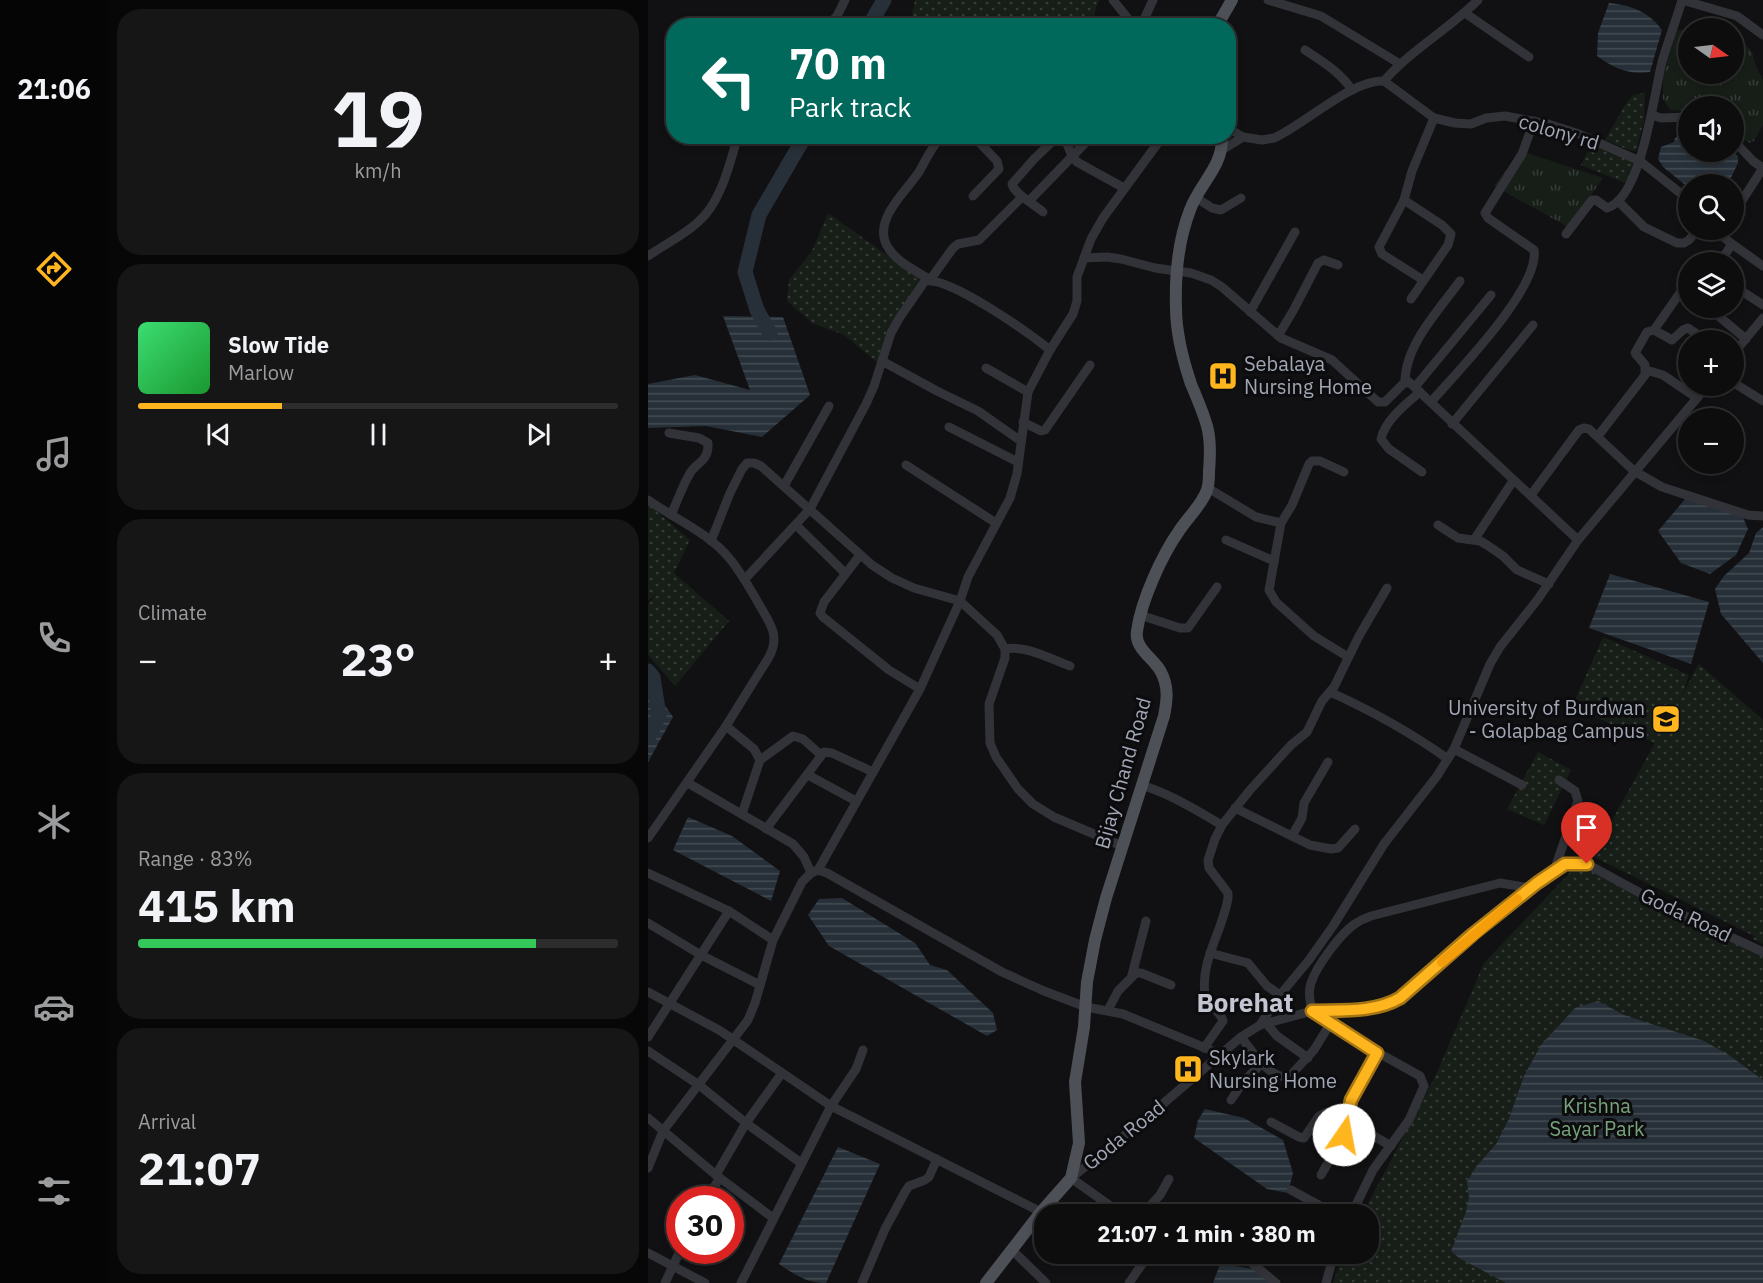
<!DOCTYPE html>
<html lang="en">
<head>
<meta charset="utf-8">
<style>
	:root { --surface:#0d0d0e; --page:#161617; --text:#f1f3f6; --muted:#9a9c9e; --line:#2d2d2e; --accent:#ffb51e }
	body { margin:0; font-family:"IBM Plex Sans",sans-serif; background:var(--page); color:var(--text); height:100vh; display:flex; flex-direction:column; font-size:22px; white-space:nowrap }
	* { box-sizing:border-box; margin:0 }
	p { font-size:20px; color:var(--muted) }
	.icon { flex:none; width:33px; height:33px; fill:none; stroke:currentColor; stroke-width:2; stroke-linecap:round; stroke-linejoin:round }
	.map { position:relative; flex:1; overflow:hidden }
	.drawer { display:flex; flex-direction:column; gap:9px; padding:9px; background:#070708; width:540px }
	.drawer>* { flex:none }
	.guide { position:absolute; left:18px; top:18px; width:570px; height:126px; border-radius:24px; box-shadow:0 3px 9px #0003,0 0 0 2px var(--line); background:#00695c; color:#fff; overflow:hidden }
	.needle { width:39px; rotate:104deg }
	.controls { position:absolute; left:1030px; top:18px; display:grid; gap:12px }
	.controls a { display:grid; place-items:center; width:66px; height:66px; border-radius:50%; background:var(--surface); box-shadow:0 3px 9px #0003,0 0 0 2px var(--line); font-size:30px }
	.speed { position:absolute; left:18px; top:1186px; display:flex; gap:12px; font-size:30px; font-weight:700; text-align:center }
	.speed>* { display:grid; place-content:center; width:78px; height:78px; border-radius:50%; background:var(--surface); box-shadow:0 3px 9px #0003,0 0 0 2px var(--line); line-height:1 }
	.speed .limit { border:9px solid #d22; background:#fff; color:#111 }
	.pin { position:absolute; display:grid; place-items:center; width:51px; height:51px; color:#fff; margin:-62px -26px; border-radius:50% 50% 50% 0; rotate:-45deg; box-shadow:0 0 6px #0007 }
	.pin .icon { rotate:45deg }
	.me { position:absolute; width:66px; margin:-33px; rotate:12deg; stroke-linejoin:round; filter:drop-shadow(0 0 4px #0008) }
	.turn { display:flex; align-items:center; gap:21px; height:126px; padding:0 24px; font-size:27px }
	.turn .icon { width:78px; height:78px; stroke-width:2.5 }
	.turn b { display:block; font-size:42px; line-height:51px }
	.big { font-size:45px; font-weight:700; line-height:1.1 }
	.drawer .card { flex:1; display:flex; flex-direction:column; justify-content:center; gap:9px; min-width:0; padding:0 21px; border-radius:24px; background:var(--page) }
	.drawer .dial { align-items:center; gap:0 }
	.dial b { font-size:78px; line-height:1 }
	.song { display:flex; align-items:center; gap:18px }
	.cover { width:72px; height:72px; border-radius:9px; background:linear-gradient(135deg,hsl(140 70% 55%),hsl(130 70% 35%)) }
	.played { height:6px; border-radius:3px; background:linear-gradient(90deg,var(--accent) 30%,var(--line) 30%) }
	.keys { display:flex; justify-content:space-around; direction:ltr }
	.heat { display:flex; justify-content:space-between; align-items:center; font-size:33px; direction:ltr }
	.charge { height:9px; border-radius:4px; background:linear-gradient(90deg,#34c759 83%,var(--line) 0) }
	.trip { position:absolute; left:386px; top:1204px; width:345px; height:60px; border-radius:24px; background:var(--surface); box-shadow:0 3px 9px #0003,0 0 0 2px var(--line); font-weight:700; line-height:60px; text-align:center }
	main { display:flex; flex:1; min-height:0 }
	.tab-bar { display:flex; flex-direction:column; width:108px; justify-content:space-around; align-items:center; background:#050506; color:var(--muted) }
	.tab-bar .icon { width:42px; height:42px }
	.tab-bar .selected { color:var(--accent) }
	.tab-bar b { font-size:27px; color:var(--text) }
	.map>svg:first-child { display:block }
	.grass { fill:url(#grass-tufts) }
	.park { fill:url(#park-dots) }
	.water { fill:url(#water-rules) }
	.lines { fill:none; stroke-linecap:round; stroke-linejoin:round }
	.river { stroke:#273038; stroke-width:15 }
	.minor { stroke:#323338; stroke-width:9 }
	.major { stroke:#4e5058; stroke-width:12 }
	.route-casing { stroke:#a67614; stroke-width:15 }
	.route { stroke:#ffb51e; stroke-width:10 }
	.slow { stroke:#f59e0b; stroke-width:10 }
	.labels { text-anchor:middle; stroke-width:6; stroke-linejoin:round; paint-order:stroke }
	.street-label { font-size:20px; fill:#a2a7b5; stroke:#0c0c0e }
	.poi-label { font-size:20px; fill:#a2a7b5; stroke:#0c0c0e; text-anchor:start }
	.park-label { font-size:20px; fill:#77a27a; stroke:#0c0c0e }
	.district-label { font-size:26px; font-weight:bold; fill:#c3c6d1; stroke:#0c0c0e }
</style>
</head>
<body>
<main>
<nav class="tab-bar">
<b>21:06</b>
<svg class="icon selected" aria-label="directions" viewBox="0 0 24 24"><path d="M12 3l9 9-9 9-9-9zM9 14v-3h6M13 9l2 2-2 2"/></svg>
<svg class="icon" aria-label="music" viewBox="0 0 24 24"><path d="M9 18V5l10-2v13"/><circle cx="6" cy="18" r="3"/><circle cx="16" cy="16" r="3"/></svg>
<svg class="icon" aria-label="phone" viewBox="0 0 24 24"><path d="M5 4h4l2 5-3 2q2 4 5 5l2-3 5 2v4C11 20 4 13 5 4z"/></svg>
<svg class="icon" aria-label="climate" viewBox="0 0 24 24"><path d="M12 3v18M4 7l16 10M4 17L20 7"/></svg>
<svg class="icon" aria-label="car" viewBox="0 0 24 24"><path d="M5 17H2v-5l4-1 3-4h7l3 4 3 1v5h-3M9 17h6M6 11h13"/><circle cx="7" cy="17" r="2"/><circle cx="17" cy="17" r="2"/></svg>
<svg class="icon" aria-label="filters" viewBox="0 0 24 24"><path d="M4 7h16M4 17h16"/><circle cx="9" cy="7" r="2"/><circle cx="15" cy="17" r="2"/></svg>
</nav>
<section class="drawer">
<div class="card dial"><b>19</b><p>km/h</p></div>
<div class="card">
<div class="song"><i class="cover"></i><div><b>Slow Tide</b><p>Marlow</p></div></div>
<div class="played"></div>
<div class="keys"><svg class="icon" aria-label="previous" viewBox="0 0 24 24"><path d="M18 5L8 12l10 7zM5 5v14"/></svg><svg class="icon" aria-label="pause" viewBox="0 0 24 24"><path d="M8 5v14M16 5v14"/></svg><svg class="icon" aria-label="next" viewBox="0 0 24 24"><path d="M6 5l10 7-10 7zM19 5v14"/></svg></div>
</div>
<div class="card"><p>Climate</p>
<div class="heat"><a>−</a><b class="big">23°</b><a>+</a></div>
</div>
<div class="card"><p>Range · 83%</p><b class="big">415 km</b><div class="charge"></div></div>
<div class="card"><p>Arrival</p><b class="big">21:07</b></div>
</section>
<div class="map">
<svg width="1115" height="1283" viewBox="0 0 1115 1283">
	<defs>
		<pattern id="grass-tufts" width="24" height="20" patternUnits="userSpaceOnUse" patternTransform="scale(1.5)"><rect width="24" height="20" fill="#171e18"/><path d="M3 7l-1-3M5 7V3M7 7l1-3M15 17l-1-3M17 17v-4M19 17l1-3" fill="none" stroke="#363c37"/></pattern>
		<pattern id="park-dots" width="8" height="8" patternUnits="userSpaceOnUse" patternTransform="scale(1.5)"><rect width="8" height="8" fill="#171e18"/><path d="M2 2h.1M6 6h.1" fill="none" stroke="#363c37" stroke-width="1.8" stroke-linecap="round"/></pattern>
		<pattern id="water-rules" width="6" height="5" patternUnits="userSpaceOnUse" patternTransform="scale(1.5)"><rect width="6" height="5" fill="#273038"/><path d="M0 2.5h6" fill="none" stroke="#434b53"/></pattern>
	</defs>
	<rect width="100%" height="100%" fill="#111113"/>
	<g class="grass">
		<path d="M1046,27l8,1h-13v46h45v-38l17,14 5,16 7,14v45l-9,16 -5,2 -15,-9v-28h-45v5l-19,-1 -7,-11v-21l13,-47z"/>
		<path d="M873,151l82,27 -35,49 -74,-41z"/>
	</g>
	<g class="park">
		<path d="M267,0h184l-9,26 -174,-1 -5,-5z"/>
		<path d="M997,93l-1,27 -8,31 -7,-1 -24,-10 20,-35 8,-10z"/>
		<path d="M944,143l46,19 -11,21 -7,-2 -39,-16z"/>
		<path d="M180,213l94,67 -44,83 -34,-28 -32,-12 -25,-22 2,-21 23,-29z"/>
		<path d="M0,504l42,36 -16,33 55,48 -54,65 -27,-31v-51l11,-13 -11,10z"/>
		<path d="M955,637l86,38 -7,20 17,-31 64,56v224l-10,-5 1,-3 -162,-80 63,-113 -83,-36z"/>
		<path d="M890,752l33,18 -27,55 -37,-16z"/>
		<path d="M931,863l184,90v330h-430l10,-29h25v-39h-6l73,-138 49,-114z"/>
	</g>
	<g class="water">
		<path d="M961,3c22,2 40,9 53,27l-12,42c-22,3 -36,-4 -53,-16l1,-23z"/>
		<path d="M1041,128v24h44l5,4v7l-10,21h-39v4l-26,-21 -5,-8 3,-12 13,-5 1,-4z"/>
		<path d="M75,316l60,1 27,78 -48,42 -56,-11 -58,2v-44l47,-9 55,15z"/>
		<path d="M1039,497l55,18 6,14 -12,26 -26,19 -29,-11 -23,-32z"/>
		<path d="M1115,527v136l-42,-49 -6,-25 9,-13 25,-23 7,-20z"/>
		<path d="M962,574l99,28 -18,62 -102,-36z"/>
		<path d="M0,681l25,36 -25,45z"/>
		<path d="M40,817l44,19 48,35 -9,30 -98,-51z"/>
		<path d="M194,898l73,45 15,22 17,5 46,43 4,17 -10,6 -158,-90 -21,-31 11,-16z"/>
		<path d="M950,1001l26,14 80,26 25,14 34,25v203h-257l-47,-25 -8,-7 15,-39 3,-15 -2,-15 9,-15 20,-23 12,-23 16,-45 17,-31 34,-37z"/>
		<path d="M557,1109l39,9 39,22 10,33 -5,20 -21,-4 -73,-51 4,-18z"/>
		<path d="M190,1147l42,17 -54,119c-19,0 -31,-8 -47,-19z"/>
		<path d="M572,1264l35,5 20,14h-62z"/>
	</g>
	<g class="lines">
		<g class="river">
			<path d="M221,26l15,-26"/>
			<path d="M122,333l-13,-23 -12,-38 14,-57 46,-79"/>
			<path d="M0,671l5,6 6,39 -11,22"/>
		</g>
		<g class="minor">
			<path d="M465,0l21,26"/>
			<path d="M620,0l53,16 79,48"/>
			<path d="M1034,0l55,16 26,19"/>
			<path d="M817,13l64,44"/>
			<path d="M179,26l10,-10 8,-16"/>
			<path d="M493,26l12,-26"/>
			<path d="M657,50c18,12 35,22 47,40"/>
			<path d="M736,81c28,-32 65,-52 94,-81"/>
			<path d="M1004,115l9,3 28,-1"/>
			<path d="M580,128l15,9 19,3 12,-2c30,-13 78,-59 110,-57l50,37 21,5 16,1 15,-6 19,-2 43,8 31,10 61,27 49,39"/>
			<path d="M294,136c-12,13 -15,22 -23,36 -14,21 -49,50 -30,77 9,14 28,22 41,31l23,-32 5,-4 21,-4 43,-43"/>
			<path d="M325,136l24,25 2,8 -26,27"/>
			<path d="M416,136l8,20 5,6 47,26"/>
			<path d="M1086,141l19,20 10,7"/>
			<path d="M574,150l21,-13"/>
			<path d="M547,197l17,11 9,2 20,-12"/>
			<path d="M382,200l62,-64"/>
			<path d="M756,200l38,25 9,9 -3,11 -37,54"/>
			<path d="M970,201l26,26 33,16h7l5,-3 8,-10"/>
			<path d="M395,212c-9,-8 -29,-18 -31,-28l22,-25 24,-23"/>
			<path d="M1086,213l29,-45"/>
			<path d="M1067,230l17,14 31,22"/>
			<path d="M918,234l26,-34h4l11,8c35,-10 47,-115 55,-146 6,-21 14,-41 20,-62"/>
			<path d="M0,256c19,-13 42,-24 57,-41 18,-21 25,-53 33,-79"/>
			<path d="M436,258l23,-1 14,2 34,9 36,5 20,7 11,7 59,51 51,22 46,42h7l18,-18 6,-2 169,158"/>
			<path d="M1072,262l12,-18"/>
			<path d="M775,280l-41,-26 -3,-7 25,-47 8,-29 22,-53"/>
			<path d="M1086,286l29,19"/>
			<path d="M1066,308l2,6 30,25"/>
			<path d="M602,312l45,-80"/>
			<path d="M1006,330l28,-40 7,-2"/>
			<path d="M630,336l15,-25 25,-48 6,-3 14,5"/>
			<path d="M1086,353l29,-35"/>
			<path d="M234,361l55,30 41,20 43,30"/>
			<path d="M338,368l42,24"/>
			<path d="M998,370l17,5 34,23"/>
			<path d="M757,382c0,-37 34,-72 55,-101"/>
			<path d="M1086,383l29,18"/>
			<path d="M767,387l76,-92"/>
			<path d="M772,392c-14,12 -35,28 -39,47l8,10 33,23"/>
			<path d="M783,402c25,-29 109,-114 103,-152l-46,-32 -3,-5 37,-59 12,-33"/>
			<path d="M375,422l18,9 4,-1 45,-65"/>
			<path d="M804,424l81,-99"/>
			<path d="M301,427l69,35"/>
			<path d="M21,433l30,5 9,5c1,20 -13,19 -19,32 -7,12 -12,27 -18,40"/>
			<path d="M950,436l47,-61v-10l-10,-12 12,-21 7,-2 18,10 11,-10 5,-2 18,12"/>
			<path d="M258,465l90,58"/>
			<path d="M696,472l-24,-11h-8l-3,3 -17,41 -11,18 -12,67 7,12 38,34 34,21"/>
			<path d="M136,486l45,-80"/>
			<path d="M560,488l48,29 25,6"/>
			<path d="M883,495l48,-65 5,-2 5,1 45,42 28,16 86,28 15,1"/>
			<path d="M0,500c27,19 61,33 82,59 12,15 21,31 30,47 11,19 20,30 9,51l-43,69 -78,112"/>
			<path d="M148,525l49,48"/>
			<path d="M790,525l20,13 22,3 7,4 16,11 14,14 32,14"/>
			<path d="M578,540l48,21"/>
			<path d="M826,540l39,-59"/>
			<path d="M63,541l19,-48 12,-24 5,-6h7l7,3 111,99 20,13 22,10 46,13 37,34 8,14v9l-16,46 1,39 6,14 22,32 15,15 21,13 68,29"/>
			<path d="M212,555l-36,47 -4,11 3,4 66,53 31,19"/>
			<path d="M97,579l65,-70 56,-105 8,-18 17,-53 9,-16 25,-36c24,-5 104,52 125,69"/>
			<path d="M492,615l40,13h8l29,-41"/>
			<path d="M357,649c22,-4 45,10 65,17"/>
			<path d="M682,692c42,19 80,40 118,67"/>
			<path d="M78,726l28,23 6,11 -18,54"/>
			<path d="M806,749l68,36"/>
			<path d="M112,760l33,-24 10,3 18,16"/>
			<path d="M160,775l48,26"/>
			<path d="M40,783l105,61 11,13 7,16"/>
			<path d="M493,785c30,9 55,25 81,40"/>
			<path d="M587,808l75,37 21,4 7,-1 17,-19"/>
			<path d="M118,829l58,-77 8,1 41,19"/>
			<path d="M644,836l10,-18 2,-15 24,-41"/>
			<path d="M170,870l102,-181 40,-88 8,-24 42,-79 7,-24 11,-82 22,-42 23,-36 4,-13v-24l14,-38 12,-21 60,-82"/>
			<path d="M906,871l24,-70 -3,-10 -16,-11"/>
			<path d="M0,873l81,38 44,29"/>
			<path d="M0,923l53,32 59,30"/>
			<path d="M562,953l38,10 19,23 13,9"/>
			<path d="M484,975l14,-54"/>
			<path d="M0,992l71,38 112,76 210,106"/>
			<path d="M460,1010l10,-19 18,-18h5l30,12"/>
			<path d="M618,1023l11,13 31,22"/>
			<path d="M612,1025l20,-30 29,-35 24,-34 51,-82 53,-68 17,-27 36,-85 10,-17 38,-48 40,-59 129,-154"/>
			<path d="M0,1037l81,-126"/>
			<path d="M593,1037c11,14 28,42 48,40l25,-27 16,-26"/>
			<path d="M556,1048l19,-27c-3,-11 -16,-15 -18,-27 -5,-33 18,-64 23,-96v-5l-19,-25 -1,-8 7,-21 7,-14 28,-35 41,-45 16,-13 15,-31 12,-14 25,-51 28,-48"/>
			<path d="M0,1051l51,34 47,38 55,40"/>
			<path d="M583,1100l13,-19 18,-18"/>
			<path d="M0,1118l68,57 57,43"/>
			<path d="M623,1122l28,15 5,1 15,-22 8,-4 21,9 43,25"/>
			<path d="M0,1168l15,-37 85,-111 7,-17 18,-63 29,-58 9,-9 7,-3 9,3 175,99 42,19 42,16 37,7 97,40"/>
			<path d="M68,1175l30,-52 36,-50"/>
			<path d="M673,1175l23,-40 7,-35 4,-10 22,-37"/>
			<path d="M643,1190l46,25"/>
			<path d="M57,1200l15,-22"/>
			<path d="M475,1215l-52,-37 73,-58 97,-83 19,-12 52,-14 31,-1 45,-5 12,-7 73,-63 64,-52 28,-19h22l79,43 97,45"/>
			<path d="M494,1215l18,-20 9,-16"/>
			<path d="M703,1215l22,-45 36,-50 15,-34 -4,-10 -70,-39 -38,-26c-2,-10 -4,-19 -1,-28 6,-18 31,-52 47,-61 4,-3 9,-4 13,-6l129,-33 31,5"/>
			<path d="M363,1249l35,34"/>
			<path d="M0,1253l57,30"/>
			<path d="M593,1254l35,29"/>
			<path d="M17,1283l15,-32"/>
			<path d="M93,1283l90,-177 25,-37 7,-19"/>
			<path d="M214,1283l23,-54 20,-37 4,-6 16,-6 4,-3 8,-18"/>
			<path d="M481,1283l20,-29"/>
			<path d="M678,1283l8,-29"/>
		</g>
		<g class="major">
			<path d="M569,26l15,-26"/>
			<path d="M338,1283l55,-71 30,-34 8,-35 -4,-61 9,-55 3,-45 8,-42 11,-42 58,-182c3,-15 5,-29 -3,-44 -7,-14 -27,-23 -24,-41 4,-30 25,-76 42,-100 9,-14 23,-26 28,-41 2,-6 2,-13 2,-18 1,-15 2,-31 -2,-46 -4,-14 -10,-28 -16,-42 -8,-24 -15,-51 -15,-76 -1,-32 2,-67 14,-98 10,-28 33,-42 32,-74"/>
		</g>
	</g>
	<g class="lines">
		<g class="route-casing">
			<path id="route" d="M696,1135l7,-35 26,-47 -65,-42c29,-1 62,2 88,-13l73,-64 64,-51 28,-19h22"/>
		</g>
		<use href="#route" class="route"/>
		<path class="slow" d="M794,962l75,-63"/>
	</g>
	<defs>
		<g id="hospital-square" transform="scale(1.5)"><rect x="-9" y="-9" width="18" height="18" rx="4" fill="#ffb51e" stroke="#0c0c0e"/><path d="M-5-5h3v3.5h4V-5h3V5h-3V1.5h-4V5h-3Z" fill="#111"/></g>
		<g id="university-square" transform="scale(1.5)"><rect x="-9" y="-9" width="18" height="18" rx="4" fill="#ffb51e" stroke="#0c0c0e"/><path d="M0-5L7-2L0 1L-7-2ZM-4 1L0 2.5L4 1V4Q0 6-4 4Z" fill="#111"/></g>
	</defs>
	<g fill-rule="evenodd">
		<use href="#hospital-square" x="575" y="376"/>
		<use href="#university-square" x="1018" y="719"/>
		<use href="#hospital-square" x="540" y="1069"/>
	</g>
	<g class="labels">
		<g class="street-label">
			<text transform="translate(911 132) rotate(16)" y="7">colony rd</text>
			<text transform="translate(475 773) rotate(-74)" y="7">Bijay Chand Road</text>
			<text transform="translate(1038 915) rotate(26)" y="7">Goda Road</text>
			<text transform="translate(476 1135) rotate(-39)" y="7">Goda Road</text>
		</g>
		<g class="poi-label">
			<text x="596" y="371">Sebalaya<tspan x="596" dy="23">Nursing Home</tspan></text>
			<text x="997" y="715" text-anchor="end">University of Burdwan<tspan x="997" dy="23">- Golapbag Campus</tspan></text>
			<text x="561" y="1065">Skylark<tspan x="561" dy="23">Nursing Home</tspan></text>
		</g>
		<g class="park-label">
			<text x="949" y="1113">Krishna<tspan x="949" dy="23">Sayar Park</tspan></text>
		</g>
		<g class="district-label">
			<text x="597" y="1012">Borehat</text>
		</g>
	</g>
</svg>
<div class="controls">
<a><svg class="needle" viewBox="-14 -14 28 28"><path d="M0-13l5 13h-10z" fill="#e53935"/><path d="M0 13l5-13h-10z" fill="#9a9c9e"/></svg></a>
<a><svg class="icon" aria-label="sound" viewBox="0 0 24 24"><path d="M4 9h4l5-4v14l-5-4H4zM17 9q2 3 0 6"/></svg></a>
<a><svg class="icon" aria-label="search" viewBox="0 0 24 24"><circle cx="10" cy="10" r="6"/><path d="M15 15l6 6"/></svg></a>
<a><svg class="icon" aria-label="layers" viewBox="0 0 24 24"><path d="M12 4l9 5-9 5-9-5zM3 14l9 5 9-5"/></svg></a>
<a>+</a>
<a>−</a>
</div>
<div class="speed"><div class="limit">30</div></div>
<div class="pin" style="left:939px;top:864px;background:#d93025"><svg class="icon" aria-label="arrive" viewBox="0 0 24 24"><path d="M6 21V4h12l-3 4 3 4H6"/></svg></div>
<svg class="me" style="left:696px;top:1135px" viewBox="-20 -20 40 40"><circle r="19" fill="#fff"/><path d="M0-13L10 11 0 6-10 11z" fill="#ffb51e"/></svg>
<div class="trip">21:07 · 1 min · 380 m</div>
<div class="guide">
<div class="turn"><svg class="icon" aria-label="left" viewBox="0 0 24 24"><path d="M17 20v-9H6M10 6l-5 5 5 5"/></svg><div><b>70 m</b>Park track</div></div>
</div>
</div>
</main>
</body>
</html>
